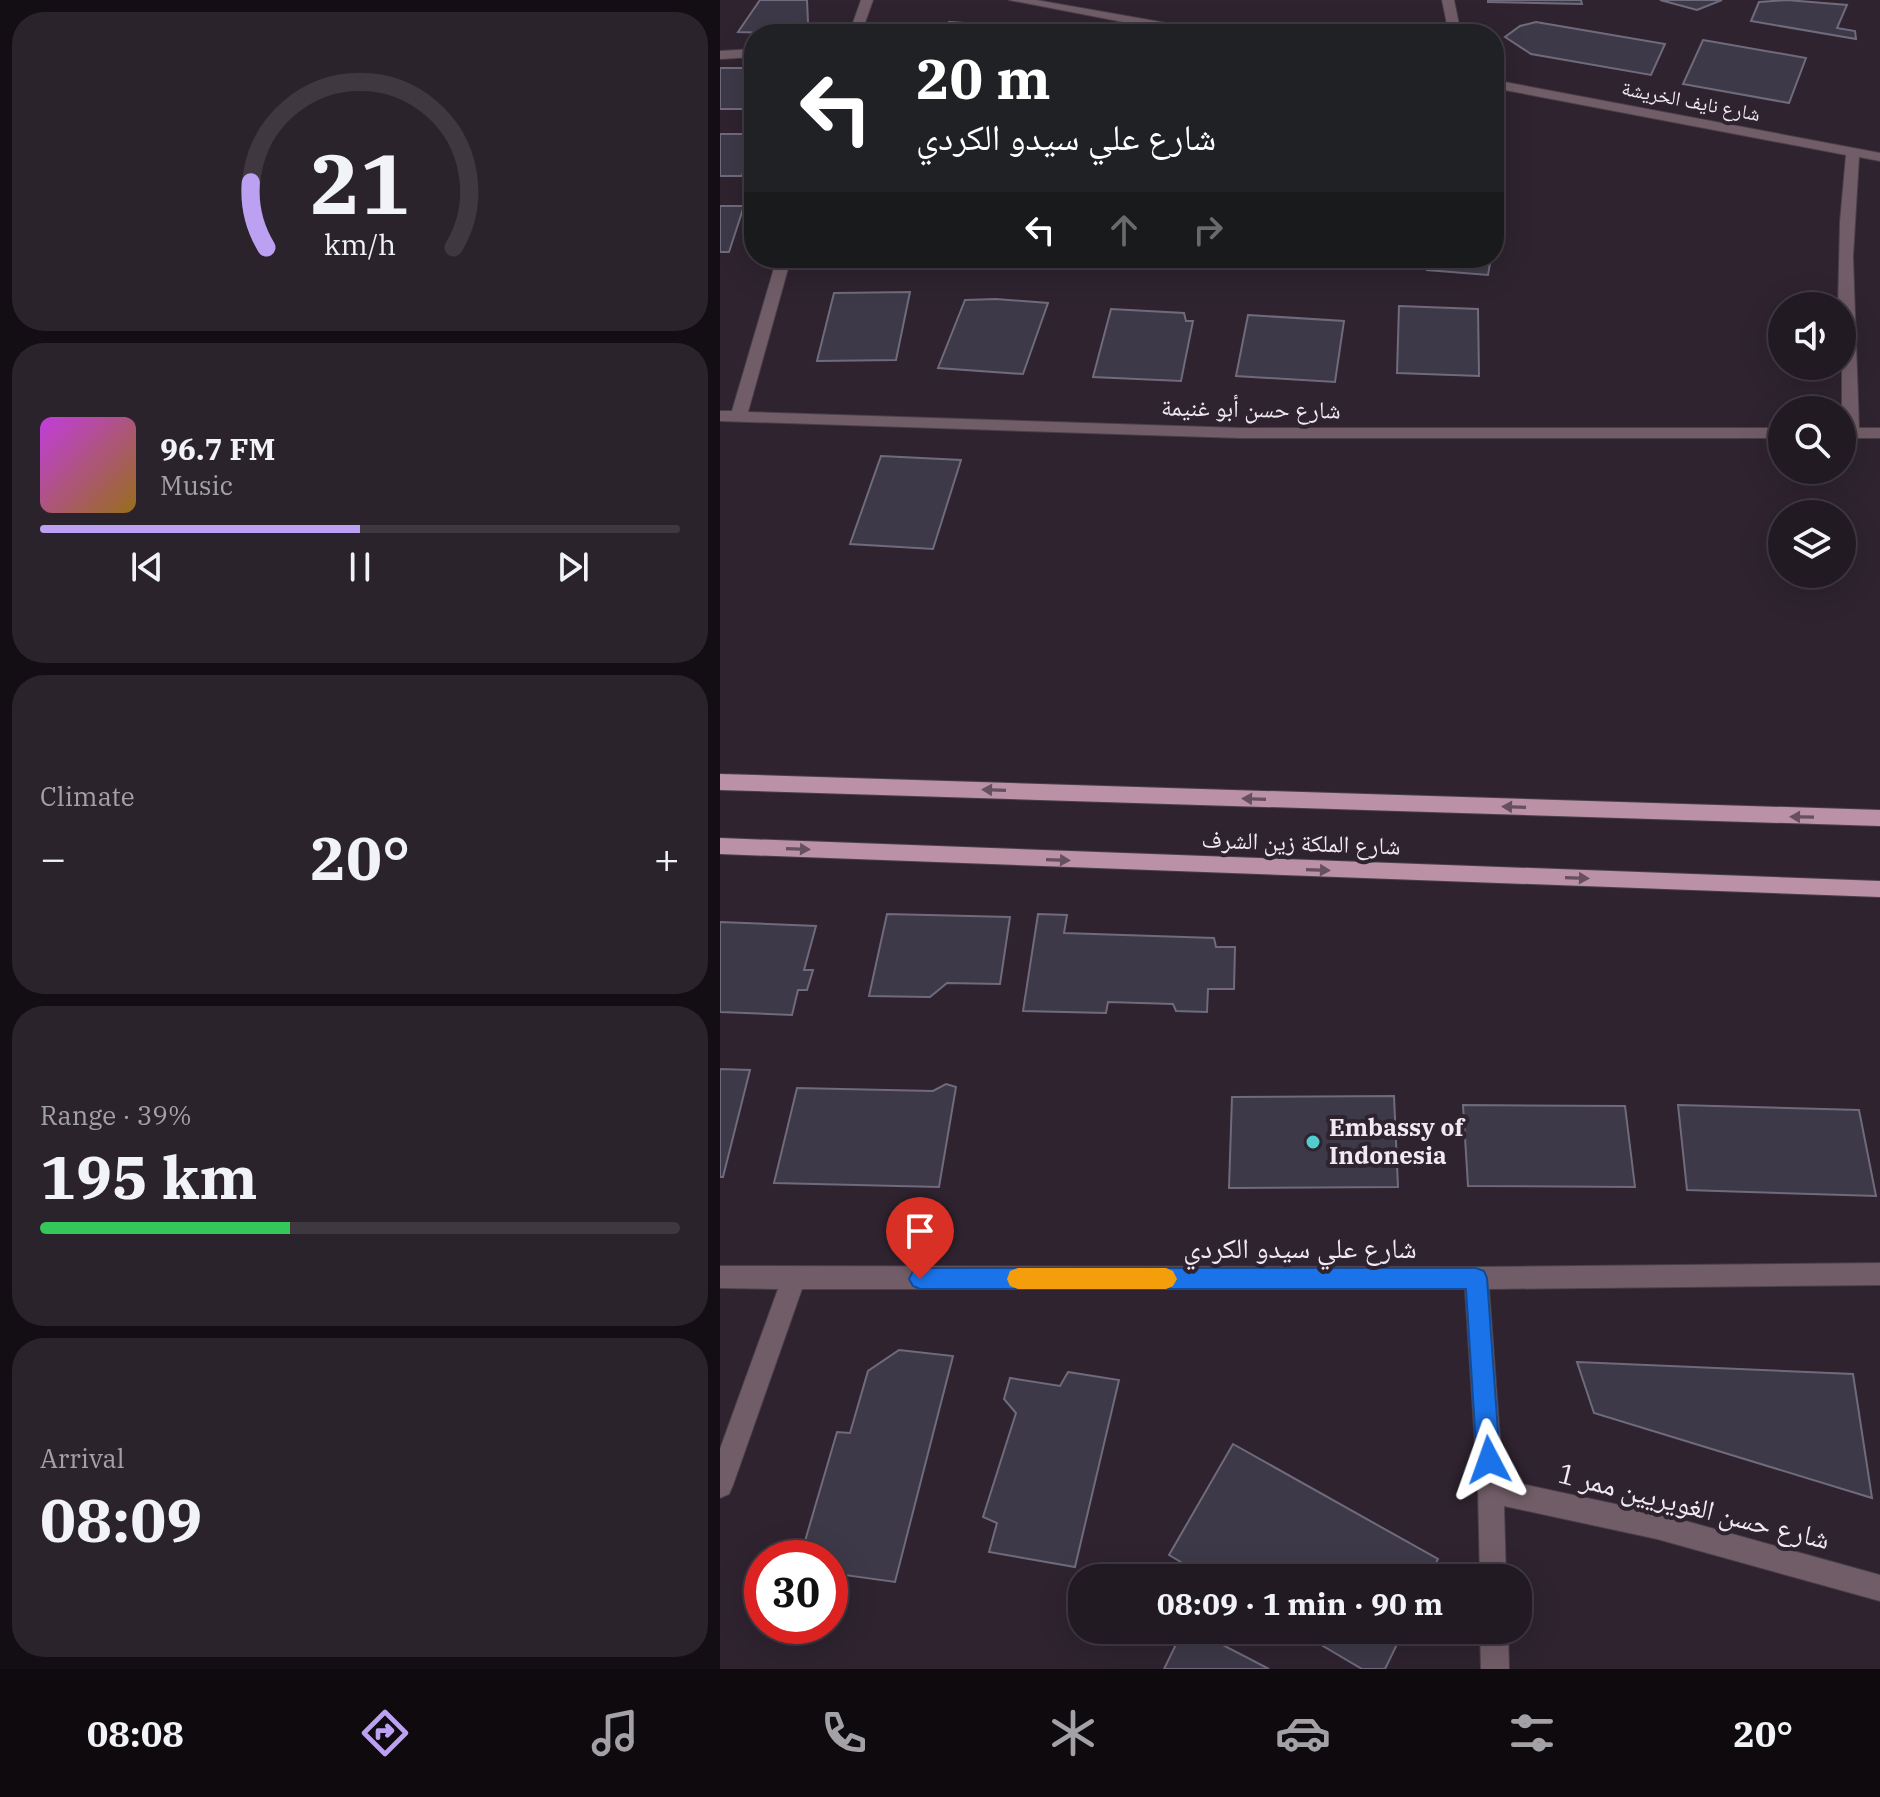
<!DOCTYPE html>
<html lang="en">
<head>
<meta charset="utf-8">
<style>
	:root { --surface:#221a23; --page:#2a232b; --text:#f1f3f6; --muted:#a2a1a6; --line:#3f3841; --accent:#bca0f2 }
	body { margin:0; font-family:"IBM Plex Serif","Noto Naskh Arabic",serif; background:var(--page); color:var(--text); height:100vh; display:flex; flex-direction:column; font-size:30px; white-space:nowrap }
	* { box-sizing:border-box; margin:0 }
	p { font-size:26px; color:var(--muted) }
	.icon { flex:none; width:44px; height:44px; fill:none; stroke:currentColor; stroke-width:2; stroke-linecap:round; stroke-linejoin:round }
	.map { position:relative; flex:1; overflow:hidden }
	.side { display:flex; flex-direction:column; gap:12px; padding:12px; background:#130e13; width:720px }
	.side>* { flex:none }
	.banner { position:absolute; left:24px; top:24px; width:760px; height:244px; border-radius:32px; box-shadow:0 8px 32px #0002,0 0 0 2px var(--line); background:#202124; color:#fff; overflow:hidden }
	.fabs { position:absolute; left:1048px; top:292px; display:grid; gap:16px }
	.fabs a { display:grid; place-items:center; width:88px; height:88px; border-radius:50%; background:var(--surface); box-shadow:0 8px 32px #0002,0 0 0 2px var(--line); font-size:40px }
	.speed { position:absolute; left:24px; top:1540px; display:flex; gap:16px; font-size:40px; font-weight:700; text-align:center }
	.speed>* { display:grid; place-content:center; width:104px; height:104px; border-radius:50%; background:var(--surface); box-shadow:0 8px 32px #0002,0 0 0 2px var(--line); line-height:1 }
	.speed .limit { border:12px solid #d22; background:#fff; color:#111 }
	.pin { position:absolute; display:grid; place-items:center; width:68px; height:68px; color:#fff; margin:-82px -34px; border-radius:50% 50% 50% 0; rotate:-45deg; box-shadow:0 0 8px #0007 }
	.pin .icon { rotate:45deg }
	.me { position:absolute; width:88px; margin:-44px; rotate:356deg; stroke-linejoin:round; filter:drop-shadow(0 0 6px #0008) }
	.turn { display:flex; align-items:center; gap:28px; height:168px; padding:0 40px; font-size:36px }
	.turn .icon { width:104px; height:104px; stroke-width:2.5 }
	.turn b { display:block; font-size:56px; line-height:68px }
	.lanes { display:flex; align-items:center; height:76px; padding:0 40px; background:#0003; justify-content:center; gap:40px; direction:ltr }
	.lanes .off { opacity:.35 }
	.big { font-size:60px; font-weight:800; line-height:1.1 }
	.side .widget { flex:1; display:flex; flex-direction:column; justify-content:center; gap:12px; min-width:0; padding:0 28px; border-radius:32px; background:var(--page) }
	.side .dial { align-items:center; gap:0 }
	.dial svg { height:208px; overflow:visible; fill:none; stroke:var(--line); stroke-width:7; stroke-linecap:round; text-anchor:middle }
	.dial text { fill:var(--text); stroke:none }
	.song { display:flex; align-items:center; gap:24px }
	.cover { width:96px; height:96px; border-radius:12px; background:linear-gradient(135deg,hsl(290 70% 55%),hsl(40 70% 35%)) }
	.played { height:8px; border-radius:4px; background:linear-gradient(90deg,var(--accent) 50%,var(--line) 50%) }
	.keys { display:flex; justify-content:space-around; direction:ltr }
	.heat { display:flex; justify-content:space-between; align-items:center; font-size:44px; direction:ltr }
	.charge { height:12px; border-radius:6px; background:linear-gradient(90deg,#34c759 39%,var(--line) 0) }
	.trip { position:absolute; left:348px; top:1564px; width:464px; height:80px; border-radius:32px; background:var(--surface); box-shadow:0 8px 32px #0002,0 0 0 2px var(--line); font-weight:800; line-height:80px; text-align:center }
	.tab-bar { display:flex; height:128px; justify-content:space-around; align-items:center; background:#0e0a0e; color:var(--muted) }
	.tab-bar .icon { width:56px; height:56px }
	.tab-bar .active { color:var(--accent) }
	.tab-bar b { font-size:36px; color:var(--text) }
	main { display:flex; flex:1; min-height:0 }
	.map>svg:first-child { display:block }
	.building { fill:#3d3948; stroke:#6f6b7c; stroke-width:2 }
	.lines { fill:none; stroke-linecap:round; stroke-linejoin:round }
	.minor-casing { stroke:#493f4a; stroke-width:2 }
	.major-casing { stroke:#493f4a; stroke-width:2 }
	.minor { fill:#715d67; fill-rule:evenodd }
	.major { fill:#ba91a5; fill-rule:evenodd }
	.oneway { fill:#664f5e }
	.route { fill:#1a73e8; stroke:#114b97; stroke-width:2 }
	.slow { fill:#f59e0b }
	.poi-dot { fill:#52cdcd; stroke:#2e232f; stroke-width:3 }
	.labels { text-anchor:middle; stroke-width:8; stroke-linejoin:round; paint-order:stroke }
	.far-street-label { font-size:20px; fill:#f0e9f1; stroke:#2e232f }
	.street-label { font-size:24px; fill:#f0e9f1; stroke:#2e232f }
	.poi-label { font-size:24px; font-weight:bold; fill:#f0e9f1; stroke:#2e232f; text-anchor:start }
	.near-street-label { font-size:28px; fill:#f0e9f1; stroke:#2e232f }
</style>
</head>
<body>
<main>
<section class="side">
<div class="widget dial"><svg viewBox="0 0 100 80">
<path d="M14 69A42 42 0 1 1 86 69"/>
<path d="M14 69A42 42 0 0 1 8 44" stroke="#bca0f2"/>
<text x="50" y="56" font-size="32" font-weight="700">21</text>
<text x="50" y="72" font-size="11">km/h</text>
</svg></div>
<div class="widget">
<div class="song"><i class="cover"></i><div><b>96.7 FM</b><p>Music</p></div></div>
<div class="played"></div>
<div class="keys"><svg class="icon" aria-label="previous" viewBox="0 0 24 24"><path d="M18 5L8 12l10 7zM5 5v14"/></svg><svg class="icon" aria-label="pause" viewBox="0 0 24 24"><path d="M8 5v14M16 5v14"/></svg><svg class="icon" aria-label="next" viewBox="0 0 24 24"><path d="M6 5l10 7-10 7zM19 5v14"/></svg></div>
</div>
<div class="widget"><p>Climate</p>
<div class="heat"><a>−</a><b class="big">20°</b><a>+</a></div>
</div>
<div class="widget"><p>Range · 39%</p><b class="big">195 km</b><div class="charge"></div></div>
<div class="widget"><p>Arrival</p><b class="big">08:09</b></div>
</section>
<div class="map">
<svg width="1160" height="1669" viewBox="0 0 1160 1669">
	<rect width="100%" height="100%" fill="#2e232f"/>
	<g class="building">
		<path d="M40,0h47l1,22 -7,12 -63,-2z"/>
		<path d="M768,0h93l1,4 -94,-2z"/>
		<path d="M940,0h62l-25,10z"/>
		<path d="M1067,0l60,5 -10,23 18,3 1,8 -105,-18 8,-19z"/>
		<path d="M229,22l29,2 -1,6h8l2,-5 49,4 -2,5h-122l2,-3 28,2z"/>
		<path d="M816,22l129,22 -14,31 -120,-21 -26,-17 15,-11z"/>
		<path d="M983,40l103,18 -17,45 -106,-19z"/>
		<rect x="0" y="68" width="34" height="41"/>
		<path d="M774,131l11,1 -5,54 -6,-1z"/>
		<path d="M0,134h34l-12,42h-22z"/>
		<path d="M0,206h24l-15,46h-9z"/>
		<path d="M180,258h99l-2,6z"/>
		<path d="M709,258h62l-3,17 -61,-5z"/>
		<path d="M190,292l-14,68 -79,1 17,-68z"/>
		<path d="M276,299l52,4 -25,71 -85,-6 27,-68z"/>
		<path d="M679,306l79,3 1,67 -82,-3z"/>
		<path d="M391,309l73,4 2,8h7l-12,60 -88,-4z"/>
		<path d="M528,315l96,6 -9,61 -99,-6z"/>
		<path d="M161,456l80,4 -28,89 -83,-5z"/>
		<path d="M167,914l123,3 -10,67 -53,-1 -17,14 -61,-1z"/>
		<path d="M318,914l29,1 -3,18 150,5 2,9h19l-1,42h-26l-1,23 -31,-1 -3,-7 -65,-2 -2,11 -83,-2z"/>
		<path d="M0,922l96,4 -12,44h9l-6,20h-9l-6,25 -72,-3z"/>
		<path d="M0,1069l30,1 -27,107h-3z"/>
		<path d="M226,1084l10,3 -17,100 -165,-4 23,-95 136,3z"/>
		<path d="M674,1096l4,91 -169,1 3,-91z"/>
		<path d="M743,1105l162,1 10,81 -167,-1z"/>
		<path d="M958,1105l181,5 17,86 -189,-6z"/>
		<path d="M179,1350l54,6 -58,226 -65,-9v-15h-30l37,-126 13,1 18,-62z"/>
		<path d="M857,1362l276,12 19,124 -278,-85z"/>
		<path d="M348,1372l51,8 -44,187 -86,-15 8,-29 -14,-6 33,-104 -12,-14 6,-21 50,8z"/>
		<path d="M513,1444l205,115 -9,19h-221l-39,-23z"/>
		<path d="M463,1630h11l75,39h-105z"/>
		<path d="M576,1630h108l-19,39h-23z"/>
	</g>
	<g class="lines">
		<g class="minor-casing">
			<g id="minor">
				<path d="M141,0h12l-12,34h-12z"/>
				<path d="M289,0h27l170,30 6,4h-27z"/>
				<path d="M722,0h12l7,34h-12z"/>
				<path d="M34,49v8l-34,2v-8z"/>
				<path d="M774,80l386,73v8l-21,-4 -6,100 6,171h21v10h-38v-132h-4l2,-84 6,-67 -352,-67z"/>
				<path d="M57,258h14l-43,154 492,16h542v10h-542l-520,-17v-10h12z"/>
				<path d="M1160,1263v22l-391,4 14,191 154,33 223,62v26l-223,-62 -153,-33 2,72h-26l-2,-88 -13,-201h-663l-69,196 -4,9 -9,4v-49l58,-160 -58,-1v-22l756,1z"/>
				<path d="M760,1630h28l1,39h-28z"/>
			</g>
		</g>
		<g class="major-casing">
			<g id="major">
				<path d="M0,774l1160,36v16l-1160,-36z"/>
				<path d="M0,838l1160,43v16l-1160,-43z"/>
			</g>
		</g>
		<use href="#minor" class="minor"/>
		<use href="#major" class="major"/>
	</g>
	<defs><path id="oneway-solid" d="M-6-.8H1V-3.2L6.5 0L1 3.2V.8H-6Z" transform="scale(2)"/></defs>
	<g class="oneway">
		<use href="#oneway-solid" transform="translate(274 790) rotate(-178)"/>
		<use href="#oneway-solid" transform="translate(534 799) rotate(-178)"/>
		<use href="#oneway-solid" transform="translate(794 807) rotate(-178)"/>
		<use href="#oneway-solid" transform="translate(1082 817) rotate(-179)"/>
		<use href="#oneway-solid" transform="translate(78 849) rotate(2)"/>
		<use href="#oneway-solid" transform="translate(338 860) rotate(2)"/>
		<use href="#oneway-solid" transform="translate(598 870) rotate(2)"/>
		<use href="#oneway-solid" transform="translate(857 878) rotate(2)"/>
	</g>
	<path class="route" d="M200,1268h556l8,3 3,7 13,182 -3,9 -8,3 -9,-3 -3,-9 -11,-171h-546l-7,-3 -4,-7 4,-8z"/>
	<path class="slow" d="M298,1268h148l7,3 4,8 -4,7 -7,3h-148l-8,-3 -3,-7 3,-8z"/>
	<circle class="poi-dot" cx="593" cy="1142" r="8"/>
	<g class="labels">
		<g class="far-street-label">
			<text transform="translate(971 101) rotate(11)" y="7">شارع نايف الخريشة</text>
		</g>
		<g class="street-label">
			<text transform="translate(531 409) rotate(1)" y="8">شارع حسن أبو غنيمة</text>
			<text transform="translate(581 843) rotate(2)" y="8">شارع الملكة زين الشرف</text>
		</g>
		<g class="poi-label">
			<text x="609" y="1136">Embassy of<tspan x="609" dy="28">Indonesia</tspan></text>
		</g>
		<g class="near-street-label">
			<text x="580" y="1258">شارع علي سيدو الكردي</text>
			<text transform="translate(974 1506) rotate(14)" y="10">شارع حسن الغويريين ممر 1</text>
		</g>
	</g>
</svg>
<div class="fabs">
<a><svg class="icon" aria-label="sound" viewBox="0 0 24 24"><path d="M4 9h4l5-4v14l-5-4H4zM17 9q2 3 0 6"/></svg></a>
<a><svg class="icon" aria-label="search" viewBox="0 0 24 24"><circle cx="10" cy="10" r="6"/><path d="M15 15l6 6"/></svg></a>
<a><svg class="icon" aria-label="layers" viewBox="0 0 24 24"><path d="M12 4l9 5-9 5-9-5zM3 14l9 5 9-5"/></svg></a>
</div>
<div class="speed"><div class="limit">30</div></div>
<div class="pin" style="left:200px;top:1279px;background:#d93025"><svg class="icon" aria-label="arrive" viewBox="0 0 24 24"><path d="M6 21V4h12l-3 4 3 4H6"/></svg></div>
<svg class="me" style="left:769px;top:1460px" viewBox="-20 -20 40 40"><path d="M0-17L14 15 0 8-14 15z" fill="#1a73e8" stroke="#fff" stroke-width="4"/></svg>
<div class="trip">08:09 · 1 min · 90 m</div>
<div class="banner">
<div class="turn"><svg class="icon" aria-label="left" viewBox="0 0 24 24"><path d="M17 20v-9H6M10 6l-5 5 5 5"/></svg><div><b>20 m</b>شارع علي سيدو الكردي</div></div>
<div class="lanes"><svg class="icon" aria-label="left" viewBox="0 0 24 24"><path d="M17 20v-9H6M10 6l-5 5 5 5"/></svg><svg class="icon off" aria-label="ahead" viewBox="0 0 24 24"><path d="M12 20V5M6 11l6-6 6 6"/></svg><svg class="icon off" aria-label="right" viewBox="0 0 24 24"><path d="M7 20v-9h11M14 6l5 5-5 5"/></svg></div>
</div>
</div>
</main>
<nav class="tab-bar">
<b>08:08</b>
<svg class="icon active" aria-label="directions" viewBox="0 0 24 24"><path d="M12 3l9 9-9 9-9-9zM9 14v-3h6M13 9l2 2-2 2"/></svg>
<svg class="icon" aria-label="music" viewBox="0 0 24 24"><path d="M9 18V5l10-2v13"/><circle cx="6" cy="18" r="3"/><circle cx="16" cy="16" r="3"/></svg>
<svg class="icon" aria-label="phone" viewBox="0 0 24 24"><path d="M5 4h4l2 5-3 2q2 4 5 5l2-3 5 2v4C11 20 4 13 5 4z"/></svg>
<svg class="icon" aria-label="climate" viewBox="0 0 24 24"><path d="M12 3v18M4 7l16 10M4 17L20 7"/></svg>
<svg class="icon" aria-label="car" viewBox="0 0 24 24"><path d="M5 17H2v-5l4-1 3-4h7l3 4 3 1v5h-3M9 17h6M6 11h13"/><circle cx="7" cy="17" r="2"/><circle cx="17" cy="17" r="2"/></svg>
<svg class="icon" aria-label="filters" viewBox="0 0 24 24"><path d="M4 7h16M4 17h16"/><circle cx="9" cy="7" r="2"/><circle cx="15" cy="17" r="2"/></svg>
<b>20°</b>
</nav>
</body>
</html>
